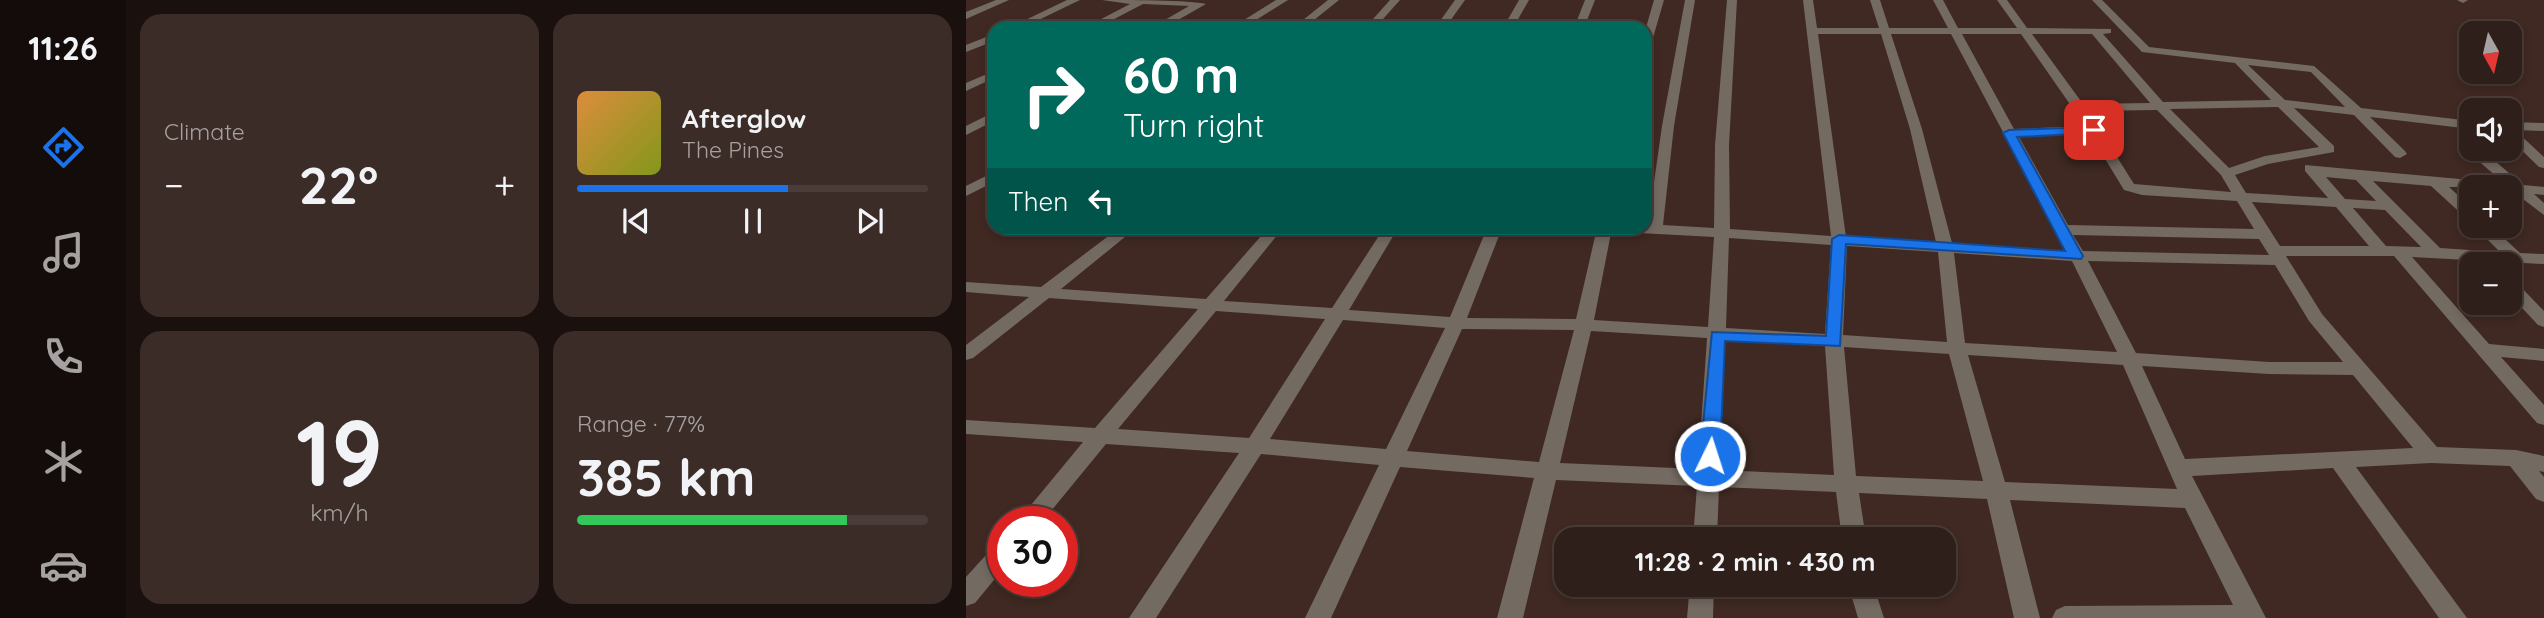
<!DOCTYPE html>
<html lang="en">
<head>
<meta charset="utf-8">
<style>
	:root { --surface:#2f1f1a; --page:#3b2c27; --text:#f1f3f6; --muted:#a7a2a2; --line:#4a3d39; --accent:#1a73e8 }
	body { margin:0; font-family:Quicksand,sans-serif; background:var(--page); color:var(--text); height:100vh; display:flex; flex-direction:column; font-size:26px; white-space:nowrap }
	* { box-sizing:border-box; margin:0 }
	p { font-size:23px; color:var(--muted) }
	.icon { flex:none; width:38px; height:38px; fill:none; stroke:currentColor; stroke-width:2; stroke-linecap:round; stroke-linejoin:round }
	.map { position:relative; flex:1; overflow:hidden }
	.drawer { display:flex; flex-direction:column; gap:14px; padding:14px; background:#1a110e; width:840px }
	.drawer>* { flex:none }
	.guide { position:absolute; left:21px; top:21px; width:665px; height:214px; border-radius:21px; box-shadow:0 4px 10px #0003,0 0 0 2px var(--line); background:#00695c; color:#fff; overflow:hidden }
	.needle { width:46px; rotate:172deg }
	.fabs { position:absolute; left:1493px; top:21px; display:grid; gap:14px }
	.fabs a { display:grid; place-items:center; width:63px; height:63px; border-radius:14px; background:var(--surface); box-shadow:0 4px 10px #0003,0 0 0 2px var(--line); font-size:35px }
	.speed { position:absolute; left:21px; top:506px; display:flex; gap:14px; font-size:35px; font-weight:700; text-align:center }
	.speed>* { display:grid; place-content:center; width:91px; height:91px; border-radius:50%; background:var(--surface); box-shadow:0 4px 10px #0003,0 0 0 2px var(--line); line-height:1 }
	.speed .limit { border:10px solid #d22; background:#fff; color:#111 }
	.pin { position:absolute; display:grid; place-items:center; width:60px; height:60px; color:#fff; margin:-30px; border-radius:14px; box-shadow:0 4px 10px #0006 }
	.me { position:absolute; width:77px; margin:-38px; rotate:4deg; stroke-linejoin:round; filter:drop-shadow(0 0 5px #0008) }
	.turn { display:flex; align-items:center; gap:24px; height:147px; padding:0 21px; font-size:32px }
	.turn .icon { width:91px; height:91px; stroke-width:2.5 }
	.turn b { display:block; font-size:49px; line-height:60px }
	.then { display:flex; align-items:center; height:66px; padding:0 21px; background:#0003; gap:14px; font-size:26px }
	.big { font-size:52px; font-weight:700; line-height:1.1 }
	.drawer .card { flex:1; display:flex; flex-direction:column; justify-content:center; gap:10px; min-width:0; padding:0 24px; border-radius:21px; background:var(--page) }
	.drawer .dial { align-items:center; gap:0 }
	.dial b { font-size:91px; line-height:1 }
	.song { display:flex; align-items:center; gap:21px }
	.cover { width:84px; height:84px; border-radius:10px; background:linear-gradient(135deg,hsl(30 70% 55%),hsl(70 70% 35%)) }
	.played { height:7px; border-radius:4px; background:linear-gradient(90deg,var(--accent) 60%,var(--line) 60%) }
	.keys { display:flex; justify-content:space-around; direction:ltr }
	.heat { display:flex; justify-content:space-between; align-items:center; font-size:38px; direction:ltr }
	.charge { height:10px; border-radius:5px; background:linear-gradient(90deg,#34c759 77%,var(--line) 0) }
	.drawer .tiles { flex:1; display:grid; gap:14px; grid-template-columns:repeat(2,1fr) }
	.trip { position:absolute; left:588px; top:527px; width:402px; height:70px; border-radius:21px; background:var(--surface); box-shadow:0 4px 10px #0003,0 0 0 2px var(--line); font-weight:700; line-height:70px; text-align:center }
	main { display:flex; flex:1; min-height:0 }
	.dock { display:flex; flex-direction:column; width:126px; justify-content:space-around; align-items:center; background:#130c0a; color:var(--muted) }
	.dock .icon { width:49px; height:49px }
	.dock .on { color:var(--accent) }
	.dock b { font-size:32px; color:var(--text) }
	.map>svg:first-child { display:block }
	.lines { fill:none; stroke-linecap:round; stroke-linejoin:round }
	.minor { fill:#736a62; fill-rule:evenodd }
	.route { fill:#1a73e8; stroke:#114b97; stroke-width:2 }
</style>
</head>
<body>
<main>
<nav class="dock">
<b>11:26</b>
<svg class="icon on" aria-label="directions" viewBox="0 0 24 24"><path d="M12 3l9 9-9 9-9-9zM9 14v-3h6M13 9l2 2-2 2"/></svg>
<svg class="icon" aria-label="music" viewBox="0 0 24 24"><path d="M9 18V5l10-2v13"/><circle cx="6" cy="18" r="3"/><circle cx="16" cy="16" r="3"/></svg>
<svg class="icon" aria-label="phone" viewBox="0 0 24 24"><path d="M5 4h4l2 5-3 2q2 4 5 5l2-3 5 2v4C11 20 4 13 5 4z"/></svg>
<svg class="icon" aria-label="climate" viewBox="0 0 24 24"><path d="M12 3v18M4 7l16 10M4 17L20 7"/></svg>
<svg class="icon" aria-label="car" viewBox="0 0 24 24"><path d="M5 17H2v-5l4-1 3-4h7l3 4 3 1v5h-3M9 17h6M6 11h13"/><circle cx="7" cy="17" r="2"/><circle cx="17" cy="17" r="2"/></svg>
</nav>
<section class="drawer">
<div class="tiles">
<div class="card"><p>Climate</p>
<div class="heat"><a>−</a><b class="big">22°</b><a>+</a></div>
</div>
<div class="card">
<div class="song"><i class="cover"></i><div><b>Afterglow</b><p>The Pines</p></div></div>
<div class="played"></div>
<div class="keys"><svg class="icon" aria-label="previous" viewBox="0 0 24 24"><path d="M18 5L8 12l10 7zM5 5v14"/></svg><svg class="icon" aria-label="pause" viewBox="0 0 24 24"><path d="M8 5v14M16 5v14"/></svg><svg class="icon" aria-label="next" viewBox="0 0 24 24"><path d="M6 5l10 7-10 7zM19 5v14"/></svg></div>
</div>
<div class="card dial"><b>19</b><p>km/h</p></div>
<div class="card"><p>Range · 77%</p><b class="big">385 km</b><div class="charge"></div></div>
</div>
</section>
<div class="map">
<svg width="1578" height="618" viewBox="0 0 1578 618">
	<rect width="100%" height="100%" fill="#3f2922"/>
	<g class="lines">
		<g class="minor">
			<path d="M30,0h13l-43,19v-7z"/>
			<path d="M101,0h13l-58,28h-13z"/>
			<path d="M136,0c21,0 90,0 104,4l-42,24h-13l38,-22 -46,-2 -46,24h-13l46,-24z"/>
			<path d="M310,0h12l-45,28h-12z"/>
			<path d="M362,0h11l-35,28h-11z"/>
			<path d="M424,0h10l-25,28h-10z"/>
			<path d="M489,0h10l-20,28h-10z"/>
			<path d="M553,0h10l-16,28h-10z"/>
			<path d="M619,0h10l-11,28h-10z"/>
			<path d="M688,0h10l-14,48 -5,3v-20z"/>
			<path d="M719,0h10l-21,126 -11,99 51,3 1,-83 12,-145h10l-8,145 1,84 101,7 -28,-236h10l4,28h62l-9,-28h10l9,28h59l-15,-28h10l15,28h59l-20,-28h10l20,28 84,1v4l-8,1 60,68 108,-2 -36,-37 -93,-11 -50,-52h10l47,47 165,19 47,42 110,13v8l-101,-12 35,34 2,3 -7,4 -5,-1 -41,-42 -60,-7 40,38v6l-66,12 -33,11 11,18 82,5 -23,-27v-6l199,18 -36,-31 -2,-3 5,-3v3h10l42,36 21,2v8l-10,-1 10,9v12l-29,-22 -5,-1v-5h-61l22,20v13l-5,-2 -35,-32 -58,-5 67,67 60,4 -26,-26h17l29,27 24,1v10l-132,-7 77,87 55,5v12l-43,-4 43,48v20l-7,-2 -143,-167h-108l36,58 115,133 79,3 28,6v16l-5,-1 5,6v25l-8,-3 -26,-33 -79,-3 -75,4 111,151h-28l-106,-150 -141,8 74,142h-214l4,-8 9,-4 168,-1 -48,-97 -175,-8 30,118h-26l-27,-119 -128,-6 7,46h-24l-6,-47 -117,-5 -2,52h-24l4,-53 -141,-6 -33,138h-26l37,-140 -134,-11 -69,151h-26l74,-153 -118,-11 -105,164h-27l110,-165 -133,-9 -64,78h-25l66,-80 -117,-8v-14l129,8 103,-119 -149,-11 -76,60 -7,2v-15l63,-48 -63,-5v-10l75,5 78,-59h17l-75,61 145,10 62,-71h15l-59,73 108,7 52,-80h14l-49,82 101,7 37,-89h15l-35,90 109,1 21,-91h15l-18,92 114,7 6,-90 -75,-4 -8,-5h14v-4h3l14,-98zM852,34h63l29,95 26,113 -90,-5zM925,34h60l115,217 -114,-8 -30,-114zM996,34h59l64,92 -71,3zM1066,34h60l58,69 -67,1zM1282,65l63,7 34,35 -60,-7zM1312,107l41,40 -54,9 -36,12 -59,-59zM1191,110l64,65 10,17 -97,-8 -46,-73zM1124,134l34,56 18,5 95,6 17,28 -186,-4 -49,-88zM1360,177l30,3 20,21 -31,-2zM1286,202l84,5 33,39h-89zM1387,208l32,2 36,37 -35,-1zM1107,235l186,4 10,16 -186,-4zM763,238l102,7 -6,89 -99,-6zM881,246l91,6 9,90 -104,-7zM988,253l118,8 45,91 -152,-9zM1122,261l187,4 34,56 34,41h-74l-133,-9zM250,311l109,8 -76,119 -131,-9zM377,320l102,8 -59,121 -116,-10zM496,329l112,1 -35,132 -132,-11zM625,331l116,7 -9,131 -138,-6zM759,340l100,6 9,129 -114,-5zM878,347l105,7 34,127 -127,-5zM1002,355l155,10 54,124 -172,-7zM1176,366l127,8 84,1 60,73 -228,11z"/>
			<path d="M1491,0h11l-5,3z"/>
			<path d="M28,34v7l-28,11v-7z"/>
			<path d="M28,71v7l-28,13v-8z"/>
			<path d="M28,112v9l-28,14v-9z"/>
			<path d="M1544,122l34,1v8l-29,-1 29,27v11l-5,-1 -29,-28z"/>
			<path d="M28,172v10l-28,14v-10z"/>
			<path d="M1544,281l6,1 28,29v16l-6,-2 -28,-30z"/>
			<path d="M37,542v27l-28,34 -9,3v-29l29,-32z"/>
			<path d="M724,584h24l-1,34h-26z"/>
			<path d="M882,584h25l11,34h-26z"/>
		</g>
	</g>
	<path class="route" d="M1128,127l4,1v5l-81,4 66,119 -2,3 -235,-15 -6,102 -115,-5 -5,115 -3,5h-14l-3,-5 12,-124 114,4 6,-97 7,-4 226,16 -62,-118 6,-3z"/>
</svg>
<div class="fabs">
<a><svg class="needle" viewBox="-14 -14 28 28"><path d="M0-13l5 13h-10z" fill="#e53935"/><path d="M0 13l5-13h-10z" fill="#a7a2a2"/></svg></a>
<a><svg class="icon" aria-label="sound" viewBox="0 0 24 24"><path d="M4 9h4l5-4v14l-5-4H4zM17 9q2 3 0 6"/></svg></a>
<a>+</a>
<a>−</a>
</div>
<div class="speed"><div class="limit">30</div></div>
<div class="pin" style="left:1128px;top:130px;background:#d93025"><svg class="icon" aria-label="arrive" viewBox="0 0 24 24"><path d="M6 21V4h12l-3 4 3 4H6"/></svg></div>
<svg class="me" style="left:744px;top:456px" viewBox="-20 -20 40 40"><circle r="17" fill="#1a73e8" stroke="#fff" stroke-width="3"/><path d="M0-11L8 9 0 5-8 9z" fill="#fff"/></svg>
<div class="trip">11:28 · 2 min · 430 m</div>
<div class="guide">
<div class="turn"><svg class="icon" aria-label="right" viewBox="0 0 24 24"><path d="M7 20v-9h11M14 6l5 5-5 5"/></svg><div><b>60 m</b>Turn right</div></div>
<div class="then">Then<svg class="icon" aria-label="left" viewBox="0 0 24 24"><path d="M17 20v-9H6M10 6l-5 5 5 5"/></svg></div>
</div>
</div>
</main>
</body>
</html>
